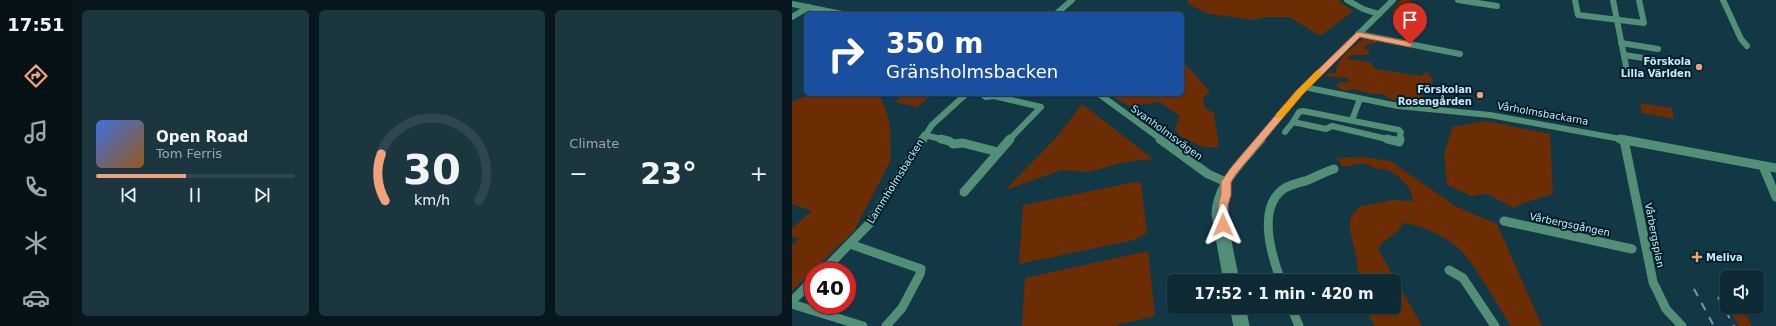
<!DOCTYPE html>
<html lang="en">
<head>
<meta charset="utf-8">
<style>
	:root { --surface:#0e2a34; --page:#1c3640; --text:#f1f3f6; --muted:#9ba7ac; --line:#2e464f; --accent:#f0a27a }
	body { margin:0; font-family:"DejaVu Sans",sans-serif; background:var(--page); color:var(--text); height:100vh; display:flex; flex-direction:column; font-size:15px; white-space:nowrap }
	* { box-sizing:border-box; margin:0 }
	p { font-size:13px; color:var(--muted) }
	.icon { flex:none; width:22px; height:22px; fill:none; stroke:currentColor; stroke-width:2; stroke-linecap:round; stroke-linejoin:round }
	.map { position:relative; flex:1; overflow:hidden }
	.drawer { display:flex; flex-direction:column; gap:10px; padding:10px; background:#08171d; width:720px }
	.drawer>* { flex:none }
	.banner { position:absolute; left:12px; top:12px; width:380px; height:84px; border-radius:6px; box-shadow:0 1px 3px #0004,0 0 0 1px var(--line); background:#1a4fa0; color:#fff; overflow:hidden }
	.buttons { position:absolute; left:928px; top:270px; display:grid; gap:8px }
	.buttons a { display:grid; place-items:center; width:44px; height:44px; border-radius:6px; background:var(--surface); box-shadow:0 1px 3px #0004,0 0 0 1px var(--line); font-size:20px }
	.speed { position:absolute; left:12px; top:262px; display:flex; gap:8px; font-size:20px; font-weight:700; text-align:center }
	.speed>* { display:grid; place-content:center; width:52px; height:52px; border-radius:50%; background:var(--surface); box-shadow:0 1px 3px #0004,0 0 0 1px var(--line); line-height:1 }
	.speed .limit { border:6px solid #d22; background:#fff; color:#111 }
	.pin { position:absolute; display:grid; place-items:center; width:34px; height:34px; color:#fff; margin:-41px -17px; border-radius:50% 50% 50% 0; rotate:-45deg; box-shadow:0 0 4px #0007 }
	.pin .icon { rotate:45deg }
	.me { position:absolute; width:44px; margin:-22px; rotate:359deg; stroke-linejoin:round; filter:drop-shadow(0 0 3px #0008) }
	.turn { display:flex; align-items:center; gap:14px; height:84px; padding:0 16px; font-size:18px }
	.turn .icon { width:52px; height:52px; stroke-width:2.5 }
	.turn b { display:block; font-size:28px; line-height:34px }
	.big { font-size:30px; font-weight:800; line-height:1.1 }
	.drawer .card { flex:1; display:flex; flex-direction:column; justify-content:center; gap:6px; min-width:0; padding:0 14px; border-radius:6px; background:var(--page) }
	.drawer .dial { align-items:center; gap:0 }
	.dial svg { height:104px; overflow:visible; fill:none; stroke:var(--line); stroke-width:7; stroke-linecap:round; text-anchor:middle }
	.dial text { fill:var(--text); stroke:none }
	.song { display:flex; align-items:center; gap:12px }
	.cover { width:48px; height:48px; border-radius:6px; background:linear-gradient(135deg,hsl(220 70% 55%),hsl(30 70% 35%)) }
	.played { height:4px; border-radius:2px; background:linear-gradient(90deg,var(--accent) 45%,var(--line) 45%) }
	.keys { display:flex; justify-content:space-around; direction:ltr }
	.heat { display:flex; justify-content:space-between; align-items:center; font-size:22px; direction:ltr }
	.drawer .tiles { flex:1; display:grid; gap:10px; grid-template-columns:repeat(3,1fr) }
	.trip { position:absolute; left:375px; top:274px; width:234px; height:40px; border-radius:6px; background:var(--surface); box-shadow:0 1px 3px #0004,0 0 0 1px var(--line); font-weight:800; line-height:40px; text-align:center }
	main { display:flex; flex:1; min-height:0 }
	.tab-bar { display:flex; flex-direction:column; width:72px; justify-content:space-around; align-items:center; background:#061115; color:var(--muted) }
	.tab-bar .icon { width:28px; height:28px }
	.tab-bar .active { color:var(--accent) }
	.tab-bar b { font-size:18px; color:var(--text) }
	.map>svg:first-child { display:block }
	.green { fill:#6c2d04 }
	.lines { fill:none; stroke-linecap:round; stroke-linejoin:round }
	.minor-far1 { stroke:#518f77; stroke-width:6 }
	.minor { stroke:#518f77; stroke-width:9 }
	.tertiary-far1 { stroke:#518f77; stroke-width:6 }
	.tertiary { stroke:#518f77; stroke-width:9 }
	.rail { stroke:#769aa9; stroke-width:2; stroke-dasharray:8 8; stroke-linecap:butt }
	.route { fill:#f0a27a; stroke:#9c694f }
	.slow { fill:#f59e0b }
	.poi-dot { fill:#f0a27a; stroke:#011e29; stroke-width:1.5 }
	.labels { text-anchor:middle; stroke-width:4; stroke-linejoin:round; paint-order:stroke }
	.poi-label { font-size:10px; font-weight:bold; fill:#c7e9f9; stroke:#011e29; text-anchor:end }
	.street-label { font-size:10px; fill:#c7e9f9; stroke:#011e29 }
</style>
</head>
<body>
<main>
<nav class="tab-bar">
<b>17:51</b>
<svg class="icon active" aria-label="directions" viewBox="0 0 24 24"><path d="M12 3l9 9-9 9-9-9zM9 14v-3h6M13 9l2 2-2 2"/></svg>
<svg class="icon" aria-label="music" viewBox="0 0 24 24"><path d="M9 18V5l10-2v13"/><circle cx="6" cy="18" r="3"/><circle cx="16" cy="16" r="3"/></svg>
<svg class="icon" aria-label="phone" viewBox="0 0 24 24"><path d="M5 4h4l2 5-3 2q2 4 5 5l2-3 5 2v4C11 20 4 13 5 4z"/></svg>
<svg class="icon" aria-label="climate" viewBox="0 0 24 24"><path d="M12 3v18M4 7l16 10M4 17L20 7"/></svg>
<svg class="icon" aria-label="car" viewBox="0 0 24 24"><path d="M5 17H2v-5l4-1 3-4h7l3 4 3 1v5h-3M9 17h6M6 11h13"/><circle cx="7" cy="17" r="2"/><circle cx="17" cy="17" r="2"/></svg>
</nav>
<section class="drawer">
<div class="tiles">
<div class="card">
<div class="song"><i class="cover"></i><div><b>Open Road</b><p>Tom Ferris</p></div></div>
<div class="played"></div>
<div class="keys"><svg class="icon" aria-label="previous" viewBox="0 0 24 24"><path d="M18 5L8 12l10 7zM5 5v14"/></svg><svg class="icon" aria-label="pause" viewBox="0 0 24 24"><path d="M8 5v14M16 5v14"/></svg><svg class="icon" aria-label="next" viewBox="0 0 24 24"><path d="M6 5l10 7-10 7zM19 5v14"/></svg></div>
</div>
<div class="card dial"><svg viewBox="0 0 100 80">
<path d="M14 69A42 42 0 1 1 86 69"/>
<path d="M14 69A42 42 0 0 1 11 33" stroke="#f0a27a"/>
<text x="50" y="56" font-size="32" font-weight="700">30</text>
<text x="50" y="72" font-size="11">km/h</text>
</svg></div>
<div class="card"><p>Climate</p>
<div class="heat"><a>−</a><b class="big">23°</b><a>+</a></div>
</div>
</div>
</section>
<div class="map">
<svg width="984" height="326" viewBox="0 0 984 326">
	<rect width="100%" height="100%" fill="#123846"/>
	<g class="green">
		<path d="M396,0h151l1,2 13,9 -33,25 -31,-19h-23l-11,3 -46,-6 -21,-10z"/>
		<path d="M609,0h10l-2,7 -6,3 9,6 -2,7 -19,-5 3,-5 -2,-2z"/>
		<path d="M571,39l14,2 -1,2 -8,1 -4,4 6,3 -3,4h-16l-4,4 23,3 5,7 46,7 5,-4 7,7 -5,13 -6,1v6l-4,5 -28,-5 -8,-5h-10l-19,-5 -9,2 -9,-6 7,-3 7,1 -1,-5 -24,-2 5,-3h7c0,-15 17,-25 27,-34z"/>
		<path d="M390,60l27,31 -6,8 2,9 9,5 5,34 -14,1 -25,-12 -5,-7 5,-13 -21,-14 -30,4 -21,-12h74z"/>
		<path d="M20,94h67l7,16 4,15 1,35 -37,71 -62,60v-46l7,-6 -7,-3v-8l20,-17 -20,-7v-102z"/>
		<path d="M113,94h28l-16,13 -22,-5z"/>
		<path d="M848,103l32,5 2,11 -32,-6z"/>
		<path d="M290,104l71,55 -28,3 -36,10 -27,-2 -57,20 51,-52z"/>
		<path d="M694,121l64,13 3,60 -29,9 -10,5 -27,-14 -16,2 -24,-11 -3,-30 8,-28z"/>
		<path d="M572,157l26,4 67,46 40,17 45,102h-31c-13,-20 -41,-72 -59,-83 -14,-10 -33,-18 -49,-20l-5,8 -17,13 -3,5 44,77h-47l-8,-13 -14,-5v-1h41v-26h-38c7,-19 -8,-41 -6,-61 1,-4 6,-10 9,-13l33,-7 21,1 -3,-12 -10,-11 -12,-8 -14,-2 -10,-5 -21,4 -7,-9z"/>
		<path d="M343,182l6,1 6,50 -13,7 -115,24 4,-59z"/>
		<path d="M356,251l7,65 -42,10h-91l3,-48z"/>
		<path d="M936,307c18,0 16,5 24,19h-13z"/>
	</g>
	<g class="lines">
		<g class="minor-far1">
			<path d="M555,0l16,9 16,5"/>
			<path d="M666,0l39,6"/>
			<path d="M783,0l3,15 66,8 -5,-23"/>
			<path d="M821,0l13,66"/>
			<path d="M931,0l18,39 6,7"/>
			<path d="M0,4l50,10"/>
			<path d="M264,14l16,-14"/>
			<path d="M0,17l17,-10"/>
			<path d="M566,34l102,20"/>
			<path d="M829,43l37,6"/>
			<path d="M832,55l46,7"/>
			<path d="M190,94l4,3 8,-1 47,11 -32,33"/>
			<path d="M307,94l63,46"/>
			<path d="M560,120l8,-21"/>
			<path d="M493,132l8,-10"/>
			<path d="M132,135l21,5"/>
			<path d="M130,140l10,-15 34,-31"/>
			<path d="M599,140l-59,-14 -6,3 -33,-7 6,-10 4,-1 96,19 2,2 -2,8"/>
		</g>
		<g class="minor">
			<path d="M149,139l8,2 4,3 10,-1 35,9"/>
			<path d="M368,139l48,35 18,8"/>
			<path d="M595,139l12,3 1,-3"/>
			<path d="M832,140l29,142 13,27 16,17"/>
			<path d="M971,166l13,31"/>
			<path d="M172,192l46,-53"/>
			<path d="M712,221l128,28"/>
			<path d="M58,244l71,25 -1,5 -18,34 -16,18"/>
			<path d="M657,270l14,8 32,48"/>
			<path d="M31,271l46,-47 54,-85"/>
			<path d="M489,281c-9,-24 -24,-71 1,-91 8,-6 18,-7 26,-10 9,-4 17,-8 26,-11"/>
			<path d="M0,301l21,-21"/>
			<path d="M0,304l71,22"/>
			<path d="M499,307l8,19"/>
		</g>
		<g class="tertiary-far1">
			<path d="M512,87l94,19 92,9 136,25"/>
			<path d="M468,140l39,-47 94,-93"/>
		</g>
		<g class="tertiary">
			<path d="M828,139l156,29"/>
			<path d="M434,183l-4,34 13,64"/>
			<path d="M436,281l-12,-66c0,-30 27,-54 45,-76"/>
			<path d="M442,307l4,19"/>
			<path d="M449,307l4,19"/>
		</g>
		<g class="rail">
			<path d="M902,289l20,37"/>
			<path d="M926,297l16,29"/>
		</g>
	</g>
	<path class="route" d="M566,32l52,10 3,2 -3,3 -50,-10 -58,58 -66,79 -5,8v13l-3,10v20l-1,3h-7l-2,-3v-20l3,-10v-13l9,-13 66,-78 60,-58z"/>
	<path class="slow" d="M527,70l3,1v3l-20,21 -20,23h-6v-4l40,-43z"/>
	<g class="poi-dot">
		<circle cx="907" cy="67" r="4"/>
		<circle cx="688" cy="95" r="4"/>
		<path d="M903 251h4v4h4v4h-4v4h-4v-4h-4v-4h4z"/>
	</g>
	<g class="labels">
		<g class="poi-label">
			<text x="899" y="65">Förskola<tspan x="899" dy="12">Lilla Världen</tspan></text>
			<text x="680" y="93">Förskolan<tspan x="680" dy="12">Rosengården</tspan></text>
			<text x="914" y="261" text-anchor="start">Meliva</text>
		</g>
		<g class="street-label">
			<text transform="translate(751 113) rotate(10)" y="4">Vårholmsbackarna</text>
			<text transform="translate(375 132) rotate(36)" y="4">Svanholmsvägen</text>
			<text transform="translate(103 181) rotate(-58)" y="4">Lammholmsbacken</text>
			<text transform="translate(778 224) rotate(12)" y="4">Vårbergsgången</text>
			<text transform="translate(863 235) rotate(79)" y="4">Vårbergsplan</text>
		</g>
	</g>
</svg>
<div class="buttons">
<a><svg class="icon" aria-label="sound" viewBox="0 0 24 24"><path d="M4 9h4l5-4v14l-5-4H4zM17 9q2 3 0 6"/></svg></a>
</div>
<div class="speed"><div class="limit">40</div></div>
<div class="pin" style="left:618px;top:44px;background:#d93025"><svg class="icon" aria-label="arrive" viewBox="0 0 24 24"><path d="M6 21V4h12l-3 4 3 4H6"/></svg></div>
<svg class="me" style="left:431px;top:225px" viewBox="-20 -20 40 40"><path d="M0-17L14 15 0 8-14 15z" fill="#f0a27a" stroke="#fff" stroke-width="4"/></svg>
<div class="trip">17:52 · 1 min · 420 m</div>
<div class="banner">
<div class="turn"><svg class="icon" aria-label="right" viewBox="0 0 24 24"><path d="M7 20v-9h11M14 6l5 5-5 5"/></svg><div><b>350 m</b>Gränsholmsbacken</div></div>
</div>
</div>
</main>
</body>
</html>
